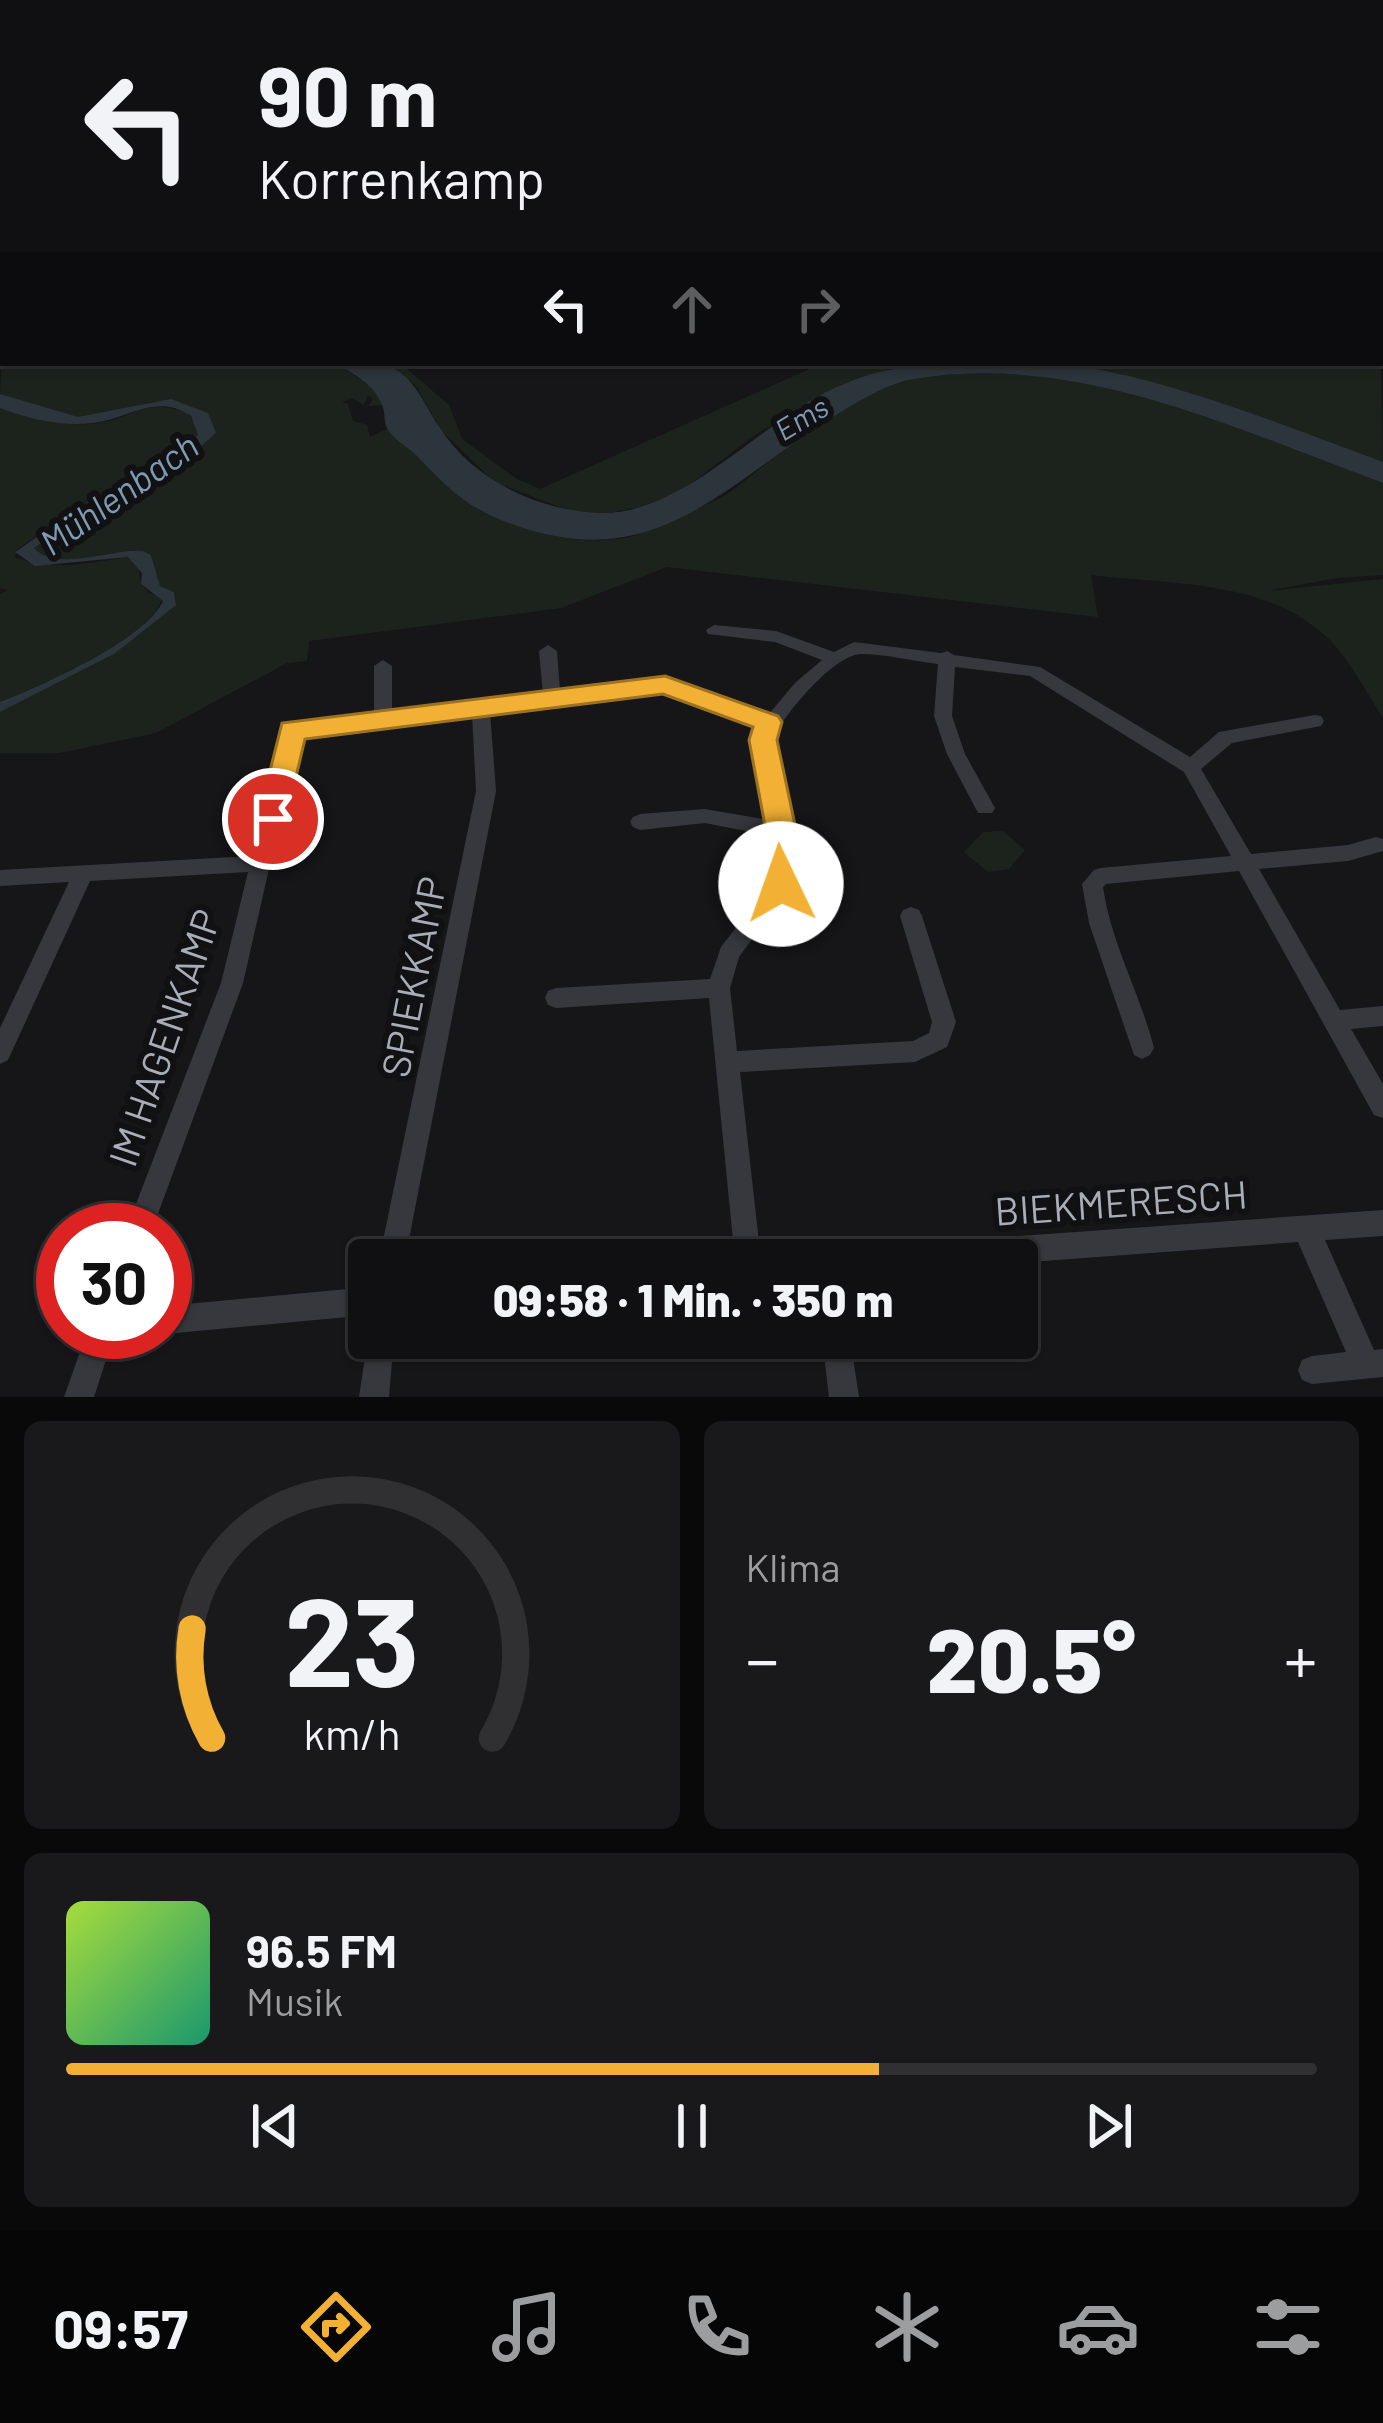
<!DOCTYPE html>
<html lang="de">
<head>
<meta charset="utf-8">
<style>
	:root { --surface:#101012; --page:#19191b; --text:#f1f3f6; --muted:#9c9d9f; --line:#303032; --accent:#f2b134 }
	body { margin:0; font-family:Barlow,sans-serif; background:var(--page); color:var(--text); height:100vh; display:flex; flex-direction:column; font-size:45px; white-space:nowrap }
	* { box-sizing:border-box; margin:0 }
	p { font-size:39px; color:var(--muted) }
	.icon { flex:none; width:66px; height:66px; fill:none; stroke:currentColor; stroke-width:2; stroke-linecap:round; stroke-linejoin:round }
	.map { position:relative; height:1397px; overflow:hidden }
	.sheet { display:flex; flex-direction:column; gap:24px; padding:24px; background:#09090a; flex:1 }
	.sheet>* { flex:none }
	.guide { position:absolute; left:0px; top:0px; width:1383px; height:366px; box-shadow:0 3px 9px #0004,0 0 0 3px var(--line); background:#101012; color:var(--text); overflow:hidden }
	.speed { position:absolute; left:36px; top:1203px; display:flex; gap:24px; font-size:60px; font-weight:700; text-align:center }
	.speed>* { display:grid; place-content:center; width:156px; height:156px; border-radius:50%; background:var(--surface); box-shadow:0 3px 9px #0004,0 0 0 3px var(--line); line-height:1 }
	.speed .limit { border:18px solid #d22; background:#fff; color:#111 }
	.pin { position:absolute; display:grid; place-items:center; width:102px; height:102px; color:#fff; margin:-51px; border:6px solid #fff; border-radius:50%; box-shadow:0 3px 12px #0007 }
	.me { position:absolute; width:132px; margin:-66px; rotate:357deg; stroke-linejoin:round; filter:drop-shadow(0 0 9px #0008) }
	.turn { display:flex; align-items:center; gap:42px; height:252px; padding:0 60px; font-size:54px }
	.turn .icon { width:156px; height:156px; stroke-width:2.5 }
	.turn b { display:block; font-size:84px; line-height:102px }
	.lanes { display:flex; align-items:center; height:114px; padding:0 60px; background:#0003; justify-content:center; gap:60px; direction:ltr }
	.lanes .off { opacity:.35 }
	.big { font-size:90px; font-weight:800; line-height:1.1 }
	.sheet .card { flex:1; display:flex; flex-direction:column; justify-content:center; gap:18px; min-width:0; padding:0 42px; border-radius:18px; background:var(--page) }
	.sheet .dial { align-items:center; gap:0 }
	.dial svg { height:312px; overflow:visible; fill:none; stroke:var(--line); stroke-width:7; stroke-linecap:round; text-anchor:middle }
	.dial text { fill:var(--text); stroke:none }
	.song { display:flex; align-items:center; gap:36px }
	.cover { width:144px; height:144px; border-radius:18px; background:linear-gradient(135deg,hsl(80 70% 55%),hsl(160 70% 35%)) }
	.played { height:12px; border-radius:6px; background:linear-gradient(90deg,var(--accent) 65%,var(--line) 65%) }
	.keys { display:flex; justify-content:space-around; direction:ltr }
	.heat { display:flex; justify-content:space-between; align-items:center; font-size:66px; direction:ltr }
	.sheet .tiles { flex:1; display:grid; gap:24px; grid-template-columns:1fr 1fr }
	.card:last-child { grid-column:span 2 }
	.trip { position:absolute; left:348px; top:1239px; width:690px; height:120px; border-radius:12px; background:var(--surface); box-shadow:0 3px 9px #0004,0 0 0 3px var(--line); font-weight:800; line-height:120px; text-align:center }
	.dock { display:flex; height:192px; justify-content:space-around; align-items:center; background:#060607; color:var(--muted) }
	.dock .icon { width:84px; height:84px }
	.dock .selected { color:var(--accent) }
	.dock b { font-size:54px; color:var(--text) }
	.map>svg:first-child { display:block }
	.green { fill:#1c231d }
	.water { fill:#2c353c }
	.lines { fill:none; stroke-linecap:round; stroke-linejoin:round }
	.street { fill:#37383d; fill-rule:evenodd }
	.primary { fill:#53555c; fill-rule:evenodd }
	.route { fill:#f2b134; stroke:#9d7322; stroke-width:3 }
	.labels { text-anchor:middle; stroke-width:12; stroke-linejoin:round; paint-order:stroke }
	.far-water-label { font-size:30px; font-style:italic; fill:#7f9bb3; stroke:#111113 }
	.water-label { font-size:36px; font-style:italic; fill:#7f9bb3; stroke:#111113 }
	.near-street-label { font-size:39px; fill:#a8adb8; stroke:#111113 }
</style>
</head>
<body>
<div class="map">
<svg width="1383" height="1397" viewBox="0 0 1383 1397">
	<rect width="100%" height="100%" fill="#161618"/>
	<g class="green">
		<path d="M3,343v20h333l39,27 7,15 -14,1 5,-7 -5,-4 -4,10 -12,-7 -10,4 6,2 5,17 14,4 3,12 17,-8c67,61 140,125 238,109 17,-3 35,-15 51,-21 18,-8 41,-15 57,-27 46,-36 119,-99 177,-110 163,-30 323,48 473,103v92l-47,3 -68,13 115,-12v139c-17,-26 -32,-56 -53,-78 -62,-61 -157,-55 -239,-65l7,42 -431,-50 -106,41 -252,33 -2,20 -20,2 -131,70 -96,20h-60v-41l114,-58 62,-50 -2,-12 -14,-6 -9,-31 -8,-4c-33,-3 -84,22 -109,-3l40,-28 102,-52 40,-35 -9,-20c-58,-29 -77,6 -130,4 -25,-1 -50,-13 -73,-21l-4,-2z"/>
		<path d="M1380,345l3,117 -203,-72 -122,-27h322z"/>
		<path d="M387,363h13l49,42 13,34 55,40 23,10 283,-126h82l-87,33 -66,41 -71,54 -36,15 -37,7 -38,-2 -76,-29 -53,-52 -25,-44z"/>
		<path d="M164,407l22,4 12,17 -1,13 -99,54 -81,54 -2,8c36,15 74,6 113,0l10,9 3,18 8,9 13,4c-6,39 -125,90 -162,105v-108l8,-4 -8,-2v-180c35,12 81,24 118,10 16,-6 27,-12 46,-11z"/>
		<path d="M1003,831l22,19 -16,19 -21,3 -24,-20 19,-20z"/>
	</g>
	<g class="water">
		<path d="M336,363c16,0 41,-4 54,3 27,14 34,39 50,62 34,53 101,84 163,85 76,0 148,-79 212,-115 59,-32 101,-35 166,-35 33,0 67,-3 99,3 104,18 205,60 303,96v21c-150,-55 -311,-133 -474,-103 -24,5 -52,22 -73,35 -119,74 -188,170 -344,101 -33,-15 -52,-36 -77,-62 -8,-7 -21,-15 -27,-24 -5,-8 -2,-16 -6,-25 -8,-21 -28,-30 -46,-42z"/>
		<path d="M0,394l78,23 93,-18 37,14 8,20 -40,35 -102,52 -40,28c24,25 77,0 109,3l8,4 9,31 14,6 2,13 -62,49 -114,58v-10c41,-16 145,-62 163,-101l-22,-17 1,-11 -14,-16 -93,9 -20,-14 83,-57 77,-39 23,-21 -7,-19c-34,-24 -65,4 -98,7 -30,4 -65,-4 -93,-15z"/>
	</g>
	<g class="lines">
		<g class="street">
			<path d="M842,0h7l3,3h-7z"/>
			<path d="M1383,212v6l-3,1v-6z"/>
			<path d="M714,625l62,6 58,21 20,-10 87,11 6,-2 7,4 86,12 150,90 29,-25 96,-17 6,1 3,5 -3,5 -89,17 -31,26 50,85 97,-9 28,-8 7,2v12l-35,10 -89,8 81,141 43,-4v20l-32,3 32,55v34l-9,-3 -135,-244 -133,13 -3,3c8,56 37,106 51,161l-4,7 -8,4 -8,-4 -45,-132 -7,-39 12,-14 7,-2 130,-12 -47,-84 -154,-96 -75,-9 -3,49 13,38 30,54 -3,5h-14l-31,-59 -13,-38 4,-52c-25,-3 -53,-10 -77,-10 -28,1 -78,62 -89,86l26,123 -10,27 -49,67 -9,31 7,63 176,-10 16,-8 3,-11 -32,-106 3,-6 8,-3 8,3 3,6 34,106 -9,25 -32,15 -175,10 21,188h-26l-26,-262 -153,10 -8,-3 -3,-7 3,-7 8,-3 154,-9 11,-32 51,-66 6,-18 -6,-27 -67,-13 -65,7 -7,-3 -3,-5 3,-5 7,-3 65,-5 64,11 -15,-80 7,-14 -97,-35 -174,21 6,79 -91,469h-26l97,-469 -4,-77 -172,22 -28,122 2,5 -5,6 -26,114 -91,247h-26l95,-247 27,-111 -158,9 -82,179 -8,4v-36l69,-146 -69,4v-16l252,-14 33,-131 89,-11v-48l9,-6 9,6v46l151,-18 -4,-43 9,-6 9,6 3,40 105,-12 103,36 27,-32 27,-23 -47,-18 -67,-8 -2,-4z"/>
			<path d="M1383,1210v26l-58,4 49,110 9,-1v28l-71,7 -10,-4 -4,-10 4,-10 10,-4 34,-4 -48,-110 -281,21v-3h-165l3,-10 10,-3z"/>
			<path d="M369,1287v28l-204,19 -5,-2h5v-26z"/>
			<path d="M369,1331v7h25l-5,59h-30z"/>
			<path d="M87,1332h28l-21,65h-30z"/>
			<path d="M822,1338h28l9,59h-30z"/>
		</g>
		<g class="primary">
			<path d="M585,0l-3,3h-13l3,-3z"/>
			<path d="M3,273v10l-3,1v-10z"/>
		</g>
	</g>
	<path class="route" d="M665,676l113,40 4,6 -5,18 26,123 -11,30 -11,3 -11,-3 -5,-9 7,-21 -23,-123 4,-13 -90,-33 -358,45 -21,88h-21l-5,-8 24,-96z"/>
	<g class="labels">
		<g class="far-water-label">
			<text transform="translate(802 419) rotate(-31)" y="10">Ems</text>
		</g>
		<g class="water-label">
			<text transform="translate(119 494) rotate(-35)" y="13">Mühlenbach</text>
		</g>
		<g class="near-street-label">
			<text transform="translate(414 977) rotate(-79)" y="14">SPIEKKAMP</text>
			<text transform="translate(165 1038) rotate(-71)" y="14">IM HAGENKAMP</text>
			<text transform="translate(1121 1203) rotate(-4)" y="14">BIEKMERESCH</text>
		</g>
	</g>
</svg>
<div class="speed"><div class="limit">30</div></div>
<div class="pin" style="left:273px;top:819px;background:#d93025"><svg class="icon" aria-label="arrive" viewBox="0 0 24 24"><path d="M6 21V4h12l-3 4 3 4H6"/></svg></div>
<svg class="me" style="left:781px;top:884px" viewBox="-20 -20 40 40"><circle r="19" fill="#fff"/><path d="M0-13L10 11 0 6-10 11z" fill="#f2b134"/></svg>
<div class="trip">09:58 · 1 Min. · 350 m</div>
<div class="guide">
<div class="turn"><svg class="icon" aria-label="left" viewBox="0 0 24 24"><path d="M17 20v-9H6M10 6l-5 5 5 5"/></svg><div><b>90 m</b>Korrenkamp</div></div>
<div class="lanes"><svg class="icon" aria-label="left" viewBox="0 0 24 24"><path d="M17 20v-9H6M10 6l-5 5 5 5"/></svg><svg class="icon off" aria-label="ahead" viewBox="0 0 24 24"><path d="M12 20V5M6 11l6-6 6 6"/></svg><svg class="icon off" aria-label="right" viewBox="0 0 24 24"><path d="M7 20v-9h11M14 6l5 5-5 5"/></svg></div>
</div>
</div>
<section class="sheet">
<div class="tiles">
<div class="card dial"><svg viewBox="0 0 100 80">
<path d="M14 69A42 42 0 1 1 86 69"/>
<path d="M14 69A42 42 0 0 1 9 41" stroke="#f2b134"/>
<text x="50" y="56" font-size="32" font-weight="700">23</text>
<text x="50" y="72" font-size="11">km/h</text>
</svg></div>
<div class="card"><p>Klima</p>
<div class="heat"><a>−</a><b class="big">20.5°</b><a>+</a></div>
</div>
<div class="card">
<div class="song"><i class="cover"></i><div><b>96.5 FM</b><p>Musik</p></div></div>
<div class="played"></div>
<div class="keys"><svg class="icon" aria-label="previous" viewBox="0 0 24 24"><path d="M18 5L8 12l10 7zM5 5v14"/></svg><svg class="icon" aria-label="pause" viewBox="0 0 24 24"><path d="M8 5v14M16 5v14"/></svg><svg class="icon" aria-label="next" viewBox="0 0 24 24"><path d="M6 5l10 7-10 7zM19 5v14"/></svg></div>
</div>
</div>
</section>
<nav class="dock">
<b>09:57</b>
<svg class="icon selected" aria-label="directions" viewBox="0 0 24 24"><path d="M12 3l9 9-9 9-9-9zM9 14v-3h6M13 9l2 2-2 2"/></svg>
<svg class="icon" aria-label="music" viewBox="0 0 24 24"><path d="M9 18V5l10-2v13"/><circle cx="6" cy="18" r="3"/><circle cx="16" cy="16" r="3"/></svg>
<svg class="icon" aria-label="phone" viewBox="0 0 24 24"><path d="M5 4h4l2 5-3 2q2 4 5 5l2-3 5 2v4C11 20 4 13 5 4z"/></svg>
<svg class="icon" aria-label="climate" viewBox="0 0 24 24"><path d="M12 3v18M4 7l16 10M4 17L20 7"/></svg>
<svg class="icon" aria-label="car" viewBox="0 0 24 24"><path d="M5 17H2v-5l4-1 3-4h7l3 4 3 1v5h-3M9 17h6M6 11h13"/><circle cx="7" cy="17" r="2"/><circle cx="17" cy="17" r="2"/></svg>
<svg class="icon" aria-label="filters" viewBox="0 0 24 24"><path d="M4 7h16M4 17h16"/><circle cx="9" cy="7" r="2"/><circle cx="15" cy="17" r="2"/></svg>
</nav>
</body>
</html>
